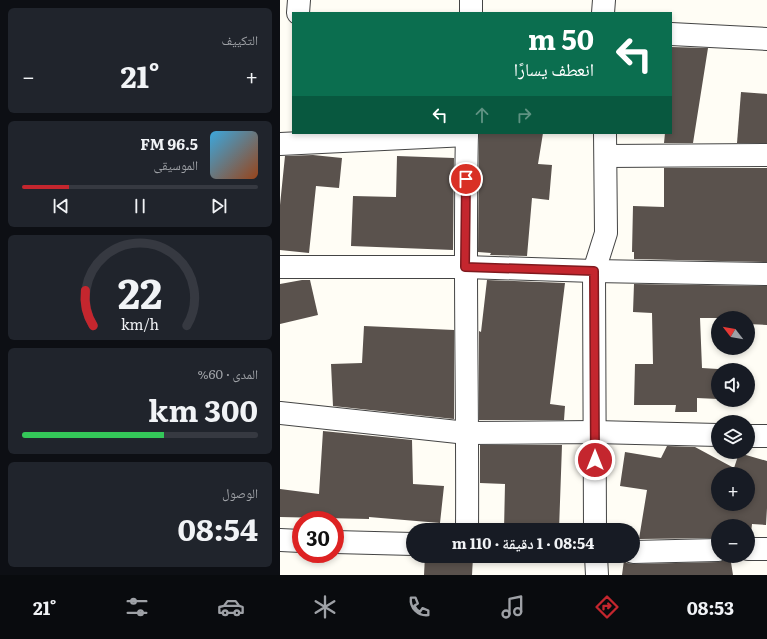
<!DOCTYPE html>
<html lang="ar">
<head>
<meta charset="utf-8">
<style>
	:root { --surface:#171b24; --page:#20242c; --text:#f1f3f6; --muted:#9ea1a6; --line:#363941; --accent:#c4262e }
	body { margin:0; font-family:Literata,"Noto Naskh Arabic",serif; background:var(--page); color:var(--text); direction:rtl; height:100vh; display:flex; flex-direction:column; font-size:15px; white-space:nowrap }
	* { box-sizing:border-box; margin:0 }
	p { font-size:13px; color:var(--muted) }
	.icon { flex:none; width:22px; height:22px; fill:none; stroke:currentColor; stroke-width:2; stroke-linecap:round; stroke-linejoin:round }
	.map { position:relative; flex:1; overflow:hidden; direction:ltr }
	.side { display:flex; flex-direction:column; gap:8px; padding:8px; background:#0d0f14; width:280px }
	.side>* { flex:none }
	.top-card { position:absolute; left:12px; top:12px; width:380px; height:122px; border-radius:0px; box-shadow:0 2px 6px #0003; direction:rtl; background:#0b6e4f; color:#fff; overflow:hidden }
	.needle { width:26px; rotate:301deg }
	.buttons { position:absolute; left:431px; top:311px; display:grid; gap:8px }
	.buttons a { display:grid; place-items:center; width:44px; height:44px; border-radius:50%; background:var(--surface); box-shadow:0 2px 6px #0003; font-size:20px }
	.speed { position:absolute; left:12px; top:511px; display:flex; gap:8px; font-size:20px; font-weight:700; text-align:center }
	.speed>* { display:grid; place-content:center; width:52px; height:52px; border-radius:50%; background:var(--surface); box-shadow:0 2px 6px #0003; line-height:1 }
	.speed .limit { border:6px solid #d22; background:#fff; color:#111 }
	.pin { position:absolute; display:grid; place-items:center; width:34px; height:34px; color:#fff; margin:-17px; border:2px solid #fff; border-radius:50%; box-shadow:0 1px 4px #0007 }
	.me { position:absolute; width:44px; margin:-22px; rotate:0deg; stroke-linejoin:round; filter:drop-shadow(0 0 3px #0008) }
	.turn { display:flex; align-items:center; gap:14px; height:84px; padding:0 12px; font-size:18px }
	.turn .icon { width:52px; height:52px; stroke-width:2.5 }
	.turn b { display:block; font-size:28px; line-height:34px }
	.lanes { display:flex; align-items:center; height:38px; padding:0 12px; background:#0003; justify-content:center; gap:20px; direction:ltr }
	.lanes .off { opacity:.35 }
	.big { font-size:30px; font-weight:700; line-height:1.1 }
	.side .tile { flex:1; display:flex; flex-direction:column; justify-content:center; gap:6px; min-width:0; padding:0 14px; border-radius:6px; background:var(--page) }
	.side .dial { align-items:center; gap:0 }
	.dial svg { height:104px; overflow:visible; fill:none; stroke:var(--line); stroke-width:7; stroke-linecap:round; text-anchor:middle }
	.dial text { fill:var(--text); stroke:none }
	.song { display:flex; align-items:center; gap:12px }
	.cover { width:48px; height:48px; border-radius:6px; background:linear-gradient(135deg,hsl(200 70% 55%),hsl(20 70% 35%)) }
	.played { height:4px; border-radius:2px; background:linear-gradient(90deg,var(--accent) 20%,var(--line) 20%) }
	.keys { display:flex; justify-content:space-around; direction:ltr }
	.heat { display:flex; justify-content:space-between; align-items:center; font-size:22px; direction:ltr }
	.charge { height:6px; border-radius:3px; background:linear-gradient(90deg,#34c759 60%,var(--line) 0) }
	.trip { position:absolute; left:126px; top:523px; width:234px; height:40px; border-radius:20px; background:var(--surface); box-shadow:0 2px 6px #0003; font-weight:700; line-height:40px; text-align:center; direction:rtl }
	.dock { display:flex; height:64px; justify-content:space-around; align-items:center; background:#090b0e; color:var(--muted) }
	.dock .icon { width:28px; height:28px }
	.dock .current { color:var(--accent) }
	.dock b { font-size:18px; color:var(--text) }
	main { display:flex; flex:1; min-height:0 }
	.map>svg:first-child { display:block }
	.building { fill:#5a524d; fill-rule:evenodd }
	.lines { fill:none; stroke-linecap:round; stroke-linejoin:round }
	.street-casing { stroke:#444; stroke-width:24 }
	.street { stroke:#fff; stroke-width:22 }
	.route-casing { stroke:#7f191e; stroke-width:10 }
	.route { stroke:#c4262e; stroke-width:7 }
</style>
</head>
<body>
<main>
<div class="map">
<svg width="487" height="575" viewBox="0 0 487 575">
	<rect width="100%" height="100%" fill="#fffdf5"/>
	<g class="building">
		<path d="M391,47l37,1 -15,95h-29l1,-10h6z"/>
		<path d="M461,92l26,2v49h-30z"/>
		<path d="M199,133h64l-5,31 14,1 -3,35 -17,-2 -5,58 -37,-1 1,-2 -13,-1z"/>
		<path d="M33,155l29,3 -3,30 -23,-2 -7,67 -29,-3v-45l5,-49z"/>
		<path d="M117,156l57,2 -1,92 -102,-4 2,-50 43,1z"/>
		<path d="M384,168h103v94l-133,-3v-7h-2l1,-46 31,1z"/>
		<path d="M22,280h8l8,35 -38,9v-40z"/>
		<path d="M207,280l78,3 -15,121 15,2 -1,14h-85v-89l2,1z"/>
		<path d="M354,284l133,2v39l-19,-1v-6h-48l2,50 16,1v30l-21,-1v14h-22l1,-7h-42l1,-41h18l-1,-51 -19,-1z"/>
		<path d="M84,326l90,4v89l-121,-13 -2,-42 31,-1z"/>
		<path d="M43,431l89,9 1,44 31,2 -4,37 -71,-6v2l-89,-2v-28l39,5z"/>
		<path d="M200,445h82l-3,85h-55l1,-46 -25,-1z"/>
		<path d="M387,446l28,1 39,21 5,-15 28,8v47l-1,17 -14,-1 -1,9 -3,-1v-6h-30v12l-79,1 8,-49 -27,-4 5,-34 36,6zM438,474h30v30h-30z"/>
		<path d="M145,556l48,1 -1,18h-48z"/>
		<path d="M449,556h1l3,19h-111l2,-15 3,3 6,1 85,-2 7,-2z"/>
	</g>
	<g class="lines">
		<g class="street-casing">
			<g id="street">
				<path d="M18,13l1,-13"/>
				<path d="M191,13v-13"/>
				<path d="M323,13l1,-13"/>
				<path d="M391,34l96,5"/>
				<path d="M0,144l187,-9"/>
				<path d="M326,156l161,-1"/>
				<path d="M0,267h185l129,4 173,3"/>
				<path d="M0,413l187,20 128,-1 123,3"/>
				<path d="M468,436h19"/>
				<path d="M187,530c1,-132 -3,-265 0,-397"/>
				<path d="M315,530l-1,-259 12,-38 -1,-100"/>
				<path d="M0,540l21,1"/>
				<path d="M55,542l78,2"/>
				<path d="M468,549h19"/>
				<path d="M353,552l85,-2"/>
				<path d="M316,556l1,19"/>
			</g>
		</g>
		<use href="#street" class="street"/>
	</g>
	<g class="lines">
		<g class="route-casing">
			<path id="route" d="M186,179l-1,88 129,4 1,189"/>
		</g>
		<use href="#route" class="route"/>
	</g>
</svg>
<div class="buttons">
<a><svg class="needle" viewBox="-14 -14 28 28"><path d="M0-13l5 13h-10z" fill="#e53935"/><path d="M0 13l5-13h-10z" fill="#9ea1a6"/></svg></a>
<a><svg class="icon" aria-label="sound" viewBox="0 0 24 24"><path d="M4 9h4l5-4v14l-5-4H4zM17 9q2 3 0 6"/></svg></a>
<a><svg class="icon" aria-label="layers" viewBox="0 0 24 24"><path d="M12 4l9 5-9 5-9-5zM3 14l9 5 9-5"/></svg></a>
<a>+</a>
<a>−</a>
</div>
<div class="speed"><div class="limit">30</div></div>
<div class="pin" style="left:186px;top:179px;background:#d93025"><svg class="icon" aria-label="arrive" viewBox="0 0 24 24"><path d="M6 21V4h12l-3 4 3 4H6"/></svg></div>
<svg class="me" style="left:315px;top:460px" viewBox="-20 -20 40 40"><circle r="17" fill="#c4262e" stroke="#fff" stroke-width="3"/><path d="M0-11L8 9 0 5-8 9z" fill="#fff"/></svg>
<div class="trip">08:54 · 1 دقيقة · 110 m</div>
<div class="top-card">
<div class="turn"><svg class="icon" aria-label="left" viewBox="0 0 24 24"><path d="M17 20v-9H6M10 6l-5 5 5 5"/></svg><div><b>50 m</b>انعطف يسارًا</div></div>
<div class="lanes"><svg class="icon" aria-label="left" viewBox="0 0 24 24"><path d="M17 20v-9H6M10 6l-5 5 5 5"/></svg><svg class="icon off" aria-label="ahead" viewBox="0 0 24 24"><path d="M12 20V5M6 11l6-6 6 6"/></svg><svg class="icon off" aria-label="right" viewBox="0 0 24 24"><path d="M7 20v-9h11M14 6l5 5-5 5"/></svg></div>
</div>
</div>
<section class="side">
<div class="tile"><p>التكييف</p>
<div class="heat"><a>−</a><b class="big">21°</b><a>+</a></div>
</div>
<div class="tile">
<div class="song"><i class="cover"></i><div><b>96.5 FM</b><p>الموسيقى</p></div></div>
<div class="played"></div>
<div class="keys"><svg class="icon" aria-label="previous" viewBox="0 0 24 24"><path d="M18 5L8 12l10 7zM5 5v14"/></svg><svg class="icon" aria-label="pause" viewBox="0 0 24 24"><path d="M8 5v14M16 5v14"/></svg><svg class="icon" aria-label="next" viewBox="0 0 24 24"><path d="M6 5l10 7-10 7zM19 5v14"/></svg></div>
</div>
<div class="tile dial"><svg viewBox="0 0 100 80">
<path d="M14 69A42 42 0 1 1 86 69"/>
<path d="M14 69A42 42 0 0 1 8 42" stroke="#c4262e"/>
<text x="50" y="56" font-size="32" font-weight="700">22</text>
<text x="50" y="72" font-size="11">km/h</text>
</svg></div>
<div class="tile"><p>المدى · 60%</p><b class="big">300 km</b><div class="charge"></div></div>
<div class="tile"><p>الوصول</p><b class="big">08:54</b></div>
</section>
</main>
<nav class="dock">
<b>08:53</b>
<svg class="icon current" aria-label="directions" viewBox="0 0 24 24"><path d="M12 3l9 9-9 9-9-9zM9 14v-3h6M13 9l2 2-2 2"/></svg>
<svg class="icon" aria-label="music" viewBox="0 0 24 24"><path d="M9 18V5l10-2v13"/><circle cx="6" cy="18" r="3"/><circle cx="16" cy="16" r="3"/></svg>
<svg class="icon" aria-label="phone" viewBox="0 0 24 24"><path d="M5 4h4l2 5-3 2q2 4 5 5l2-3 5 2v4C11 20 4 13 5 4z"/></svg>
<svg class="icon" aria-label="climate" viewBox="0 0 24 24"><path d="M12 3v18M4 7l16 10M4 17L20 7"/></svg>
<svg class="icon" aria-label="car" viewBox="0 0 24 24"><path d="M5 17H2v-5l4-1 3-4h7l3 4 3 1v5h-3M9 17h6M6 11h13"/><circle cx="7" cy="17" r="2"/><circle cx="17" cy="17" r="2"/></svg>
<svg class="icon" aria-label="filters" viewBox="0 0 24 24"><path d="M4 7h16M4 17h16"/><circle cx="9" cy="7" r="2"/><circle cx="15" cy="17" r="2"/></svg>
<b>21°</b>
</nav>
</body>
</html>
